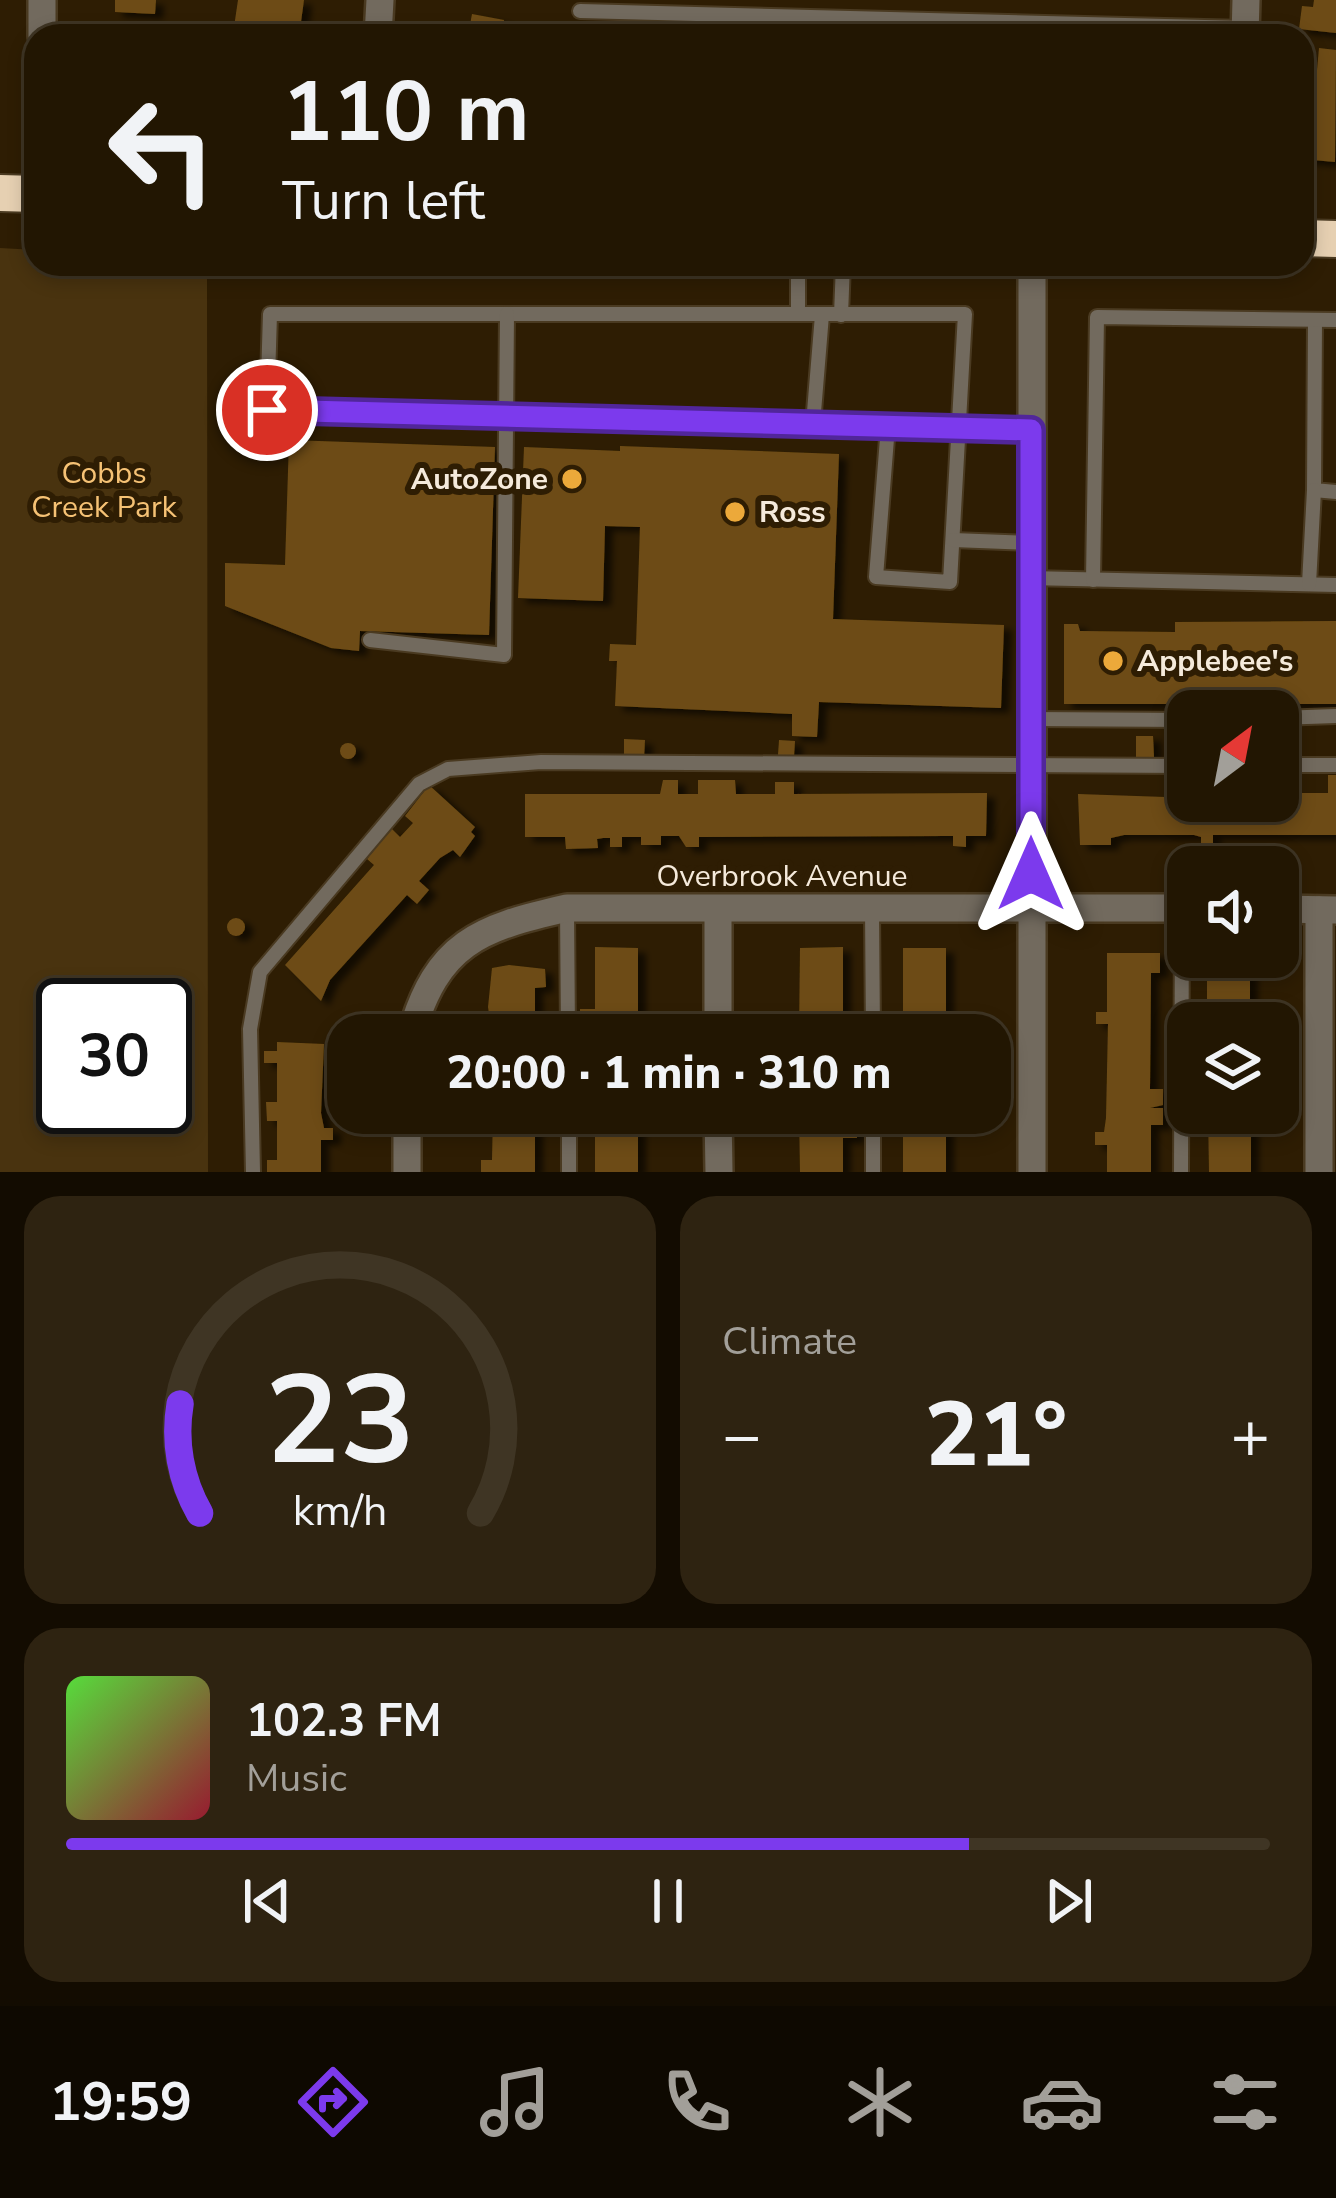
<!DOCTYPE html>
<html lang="en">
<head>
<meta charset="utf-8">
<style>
	:root { --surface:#221602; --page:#2e2311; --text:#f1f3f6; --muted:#a29f99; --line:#3f3524; --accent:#7c3aed }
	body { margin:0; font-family:"Nunito Sans",sans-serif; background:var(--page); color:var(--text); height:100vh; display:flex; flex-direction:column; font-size:45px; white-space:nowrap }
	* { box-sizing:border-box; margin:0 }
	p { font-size:39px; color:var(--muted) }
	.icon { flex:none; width:66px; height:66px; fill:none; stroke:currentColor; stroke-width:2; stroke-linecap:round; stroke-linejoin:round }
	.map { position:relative; height:1172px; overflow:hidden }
	.sheet { display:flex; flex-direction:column; gap:24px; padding:24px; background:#130c01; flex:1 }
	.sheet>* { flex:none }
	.guide { position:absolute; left:24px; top:24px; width:1290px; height:252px; border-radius:36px; box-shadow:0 6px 18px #0003,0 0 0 3px var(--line); background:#221602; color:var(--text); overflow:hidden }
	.needle { width:78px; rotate:32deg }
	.tools { position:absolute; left:1167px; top:690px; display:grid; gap:24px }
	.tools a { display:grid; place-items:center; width:132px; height:132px; border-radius:24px; background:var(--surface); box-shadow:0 6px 18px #0003,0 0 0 3px var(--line); font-size:60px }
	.speed { position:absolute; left:36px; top:978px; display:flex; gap:24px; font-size:60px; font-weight:700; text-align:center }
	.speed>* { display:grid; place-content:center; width:156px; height:156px; border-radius:50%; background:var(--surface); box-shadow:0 6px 18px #0003,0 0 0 3px var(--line); line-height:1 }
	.speed .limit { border:6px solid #111; border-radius:18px; background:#fff; color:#111 }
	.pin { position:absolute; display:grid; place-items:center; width:102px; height:102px; color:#fff; margin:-51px; border:6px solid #fff; border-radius:50%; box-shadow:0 3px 12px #0007 }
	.me { position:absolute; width:132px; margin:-66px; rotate:0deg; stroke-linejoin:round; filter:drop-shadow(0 0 9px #0008) }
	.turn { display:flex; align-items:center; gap:42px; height:252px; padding:0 60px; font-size:54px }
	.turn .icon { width:156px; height:156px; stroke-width:2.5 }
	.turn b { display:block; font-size:84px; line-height:102px }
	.big { font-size:90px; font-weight:800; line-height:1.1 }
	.sheet .card { flex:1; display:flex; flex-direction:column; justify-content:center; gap:18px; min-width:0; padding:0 42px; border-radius:36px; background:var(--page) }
	.sheet .dial { align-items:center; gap:0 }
	.dial svg { height:312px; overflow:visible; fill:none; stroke:var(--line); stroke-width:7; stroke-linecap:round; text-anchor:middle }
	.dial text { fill:var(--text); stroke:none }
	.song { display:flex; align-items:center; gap:36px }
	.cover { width:144px; height:144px; border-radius:18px; background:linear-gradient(135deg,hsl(110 70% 55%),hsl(350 70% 35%)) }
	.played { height:12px; border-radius:6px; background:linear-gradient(90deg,var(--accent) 75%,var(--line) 75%) }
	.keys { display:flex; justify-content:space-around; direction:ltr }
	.heat { display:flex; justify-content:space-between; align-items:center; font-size:66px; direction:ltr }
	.sheet .tiles { flex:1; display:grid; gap:24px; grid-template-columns:1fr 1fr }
	.card:last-child { grid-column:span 2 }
	.trip { position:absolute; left:327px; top:1014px; width:684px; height:120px; border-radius:36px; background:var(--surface); box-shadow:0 6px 18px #0003,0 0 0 3px var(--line); font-weight:800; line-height:120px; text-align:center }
	.tabs { display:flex; height:192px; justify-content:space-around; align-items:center; background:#0e0901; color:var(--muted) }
	.tabs .icon { width:84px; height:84px }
	.tabs .selected { color:var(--accent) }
	.tabs b { font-size:54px; color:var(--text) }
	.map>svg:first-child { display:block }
	.green { fill:#49330f; fill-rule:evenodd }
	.building { fill:#6d4c15; filter:url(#shadow) }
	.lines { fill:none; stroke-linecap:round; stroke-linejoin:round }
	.lane-casing { stroke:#4a3a21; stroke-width:18 }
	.street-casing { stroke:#4a3a21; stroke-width:32 }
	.highway-casing { stroke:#4a3a21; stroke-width:40 }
	.lane { stroke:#726a5e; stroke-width:14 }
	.street { stroke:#726a5e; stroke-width:27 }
	.highway { stroke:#e6d0b2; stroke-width:36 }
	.route-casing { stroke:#51269a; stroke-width:30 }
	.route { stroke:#7c3aed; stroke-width:21 }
	.poi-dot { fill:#eca93a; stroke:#2e1d03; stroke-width:4.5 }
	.labels { text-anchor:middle; stroke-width:12; stroke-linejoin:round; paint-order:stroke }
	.park-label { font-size:30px; fill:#f6c275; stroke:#2e1d03 }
	.poi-label { font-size:30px; font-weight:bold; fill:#f5eadb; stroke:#2e1d03; text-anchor:start }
	.street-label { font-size:30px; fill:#f5eadb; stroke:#2e1d03 }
</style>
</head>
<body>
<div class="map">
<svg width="1336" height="1172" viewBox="0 0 1336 1172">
	<defs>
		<filter id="shadow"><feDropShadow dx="8" dy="5" stdDeviation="3" flood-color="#0009"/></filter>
	</defs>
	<rect width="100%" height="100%" fill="#2e1d03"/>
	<path class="green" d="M0,248l36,2v14h171l1,908h-208zM63,1005h102v102h-102z"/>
	<g class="building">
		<path d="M115,0h41l-1,14 -40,-2z"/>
		<path d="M238,0h66l-5,36h-42l1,-5 -24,-4z"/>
		<path d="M1314,0h22v33l-37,-4 3,-23 11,1z"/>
		<path d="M472,14l32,6 -2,16h-34z"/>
		<path d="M1319,48l17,2 -1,112 -33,-3v-68l13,1z"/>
		<path d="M289,440l206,7 -6,188 -129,-4 -1,20 -28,-3 -106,-42v-43l60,2z"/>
		<path d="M620,446l219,8 -6,165 171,6 -3,83 -182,-6 -2,35 -25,-1v-22l-177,-8 2,-45h-8l1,-17 26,1 4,-118 -35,-1 -2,75 -85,-3 6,-151 96,4z"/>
		<path d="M1336,621v83h-272v-80h14l2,7 95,1v-10z"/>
		<path d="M1136,736h17l1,21 -18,1z"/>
		<path d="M624,739l21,1 -1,18h-20z"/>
		<path d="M779,740l16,1 -1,15 -16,-1z"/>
		<circle cx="348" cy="751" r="8"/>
		<path d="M1328,775h8v60h-123v11h-12v-9l-7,-2h-70l-13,3v7h-31l-2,-51 200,7v-8h50z"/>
		<path d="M663,780h15v14h20v-14h37l1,14h39v-12h19v12l193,-1 -1,43h-20v11l-13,-1v-10h-6l-248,1v10h-13l-7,-11h-18v9h-20v-8h-19v10h-12v-9h-7l-6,1 1,9 -32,1 -1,-12h-40v-43h135z"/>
		<path d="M429,785l46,42 -4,5 4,4 -15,21 -7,-7 -13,8 -21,23 10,9 -12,14 -10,-9 -77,85 -9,21 -36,-36 89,-100 -7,-6 12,-15 13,-15 8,8 13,-14 -8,-7z"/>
		<circle cx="236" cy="927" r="9"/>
		<path d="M595,947l43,1v87h-44v-11h-14v-15h15z"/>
		<path d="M843,947v88h-44l1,-87z"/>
		<rect x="903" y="948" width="43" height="87"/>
		<path d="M1107,953h53v20h-9l-1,116h13v16l-13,3h13v17h-12v47h-44v-27h-12v-13h9l2,-14 2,-94h-12v-12h11z"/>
		<rect x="1207" y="957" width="43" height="66"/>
		<path d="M509,965l36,4 1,18 -11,1v47h-43l-4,-28 4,-39z"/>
		<path d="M277,1042l47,2 -3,69 3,15h9v12h-12v32h-54v-12h10v-39h-10l-1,-19h11v-39h-13v-12h13z"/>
		<path d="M493,1113h42v59h-54v-12h11z"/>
		<path d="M578,1113h60v59h-43v-51h-17z"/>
		<path d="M799,1113h44v10h13l1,15h-14v34h-43z"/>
		<rect x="903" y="1113" width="43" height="59"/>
		<path d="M1208,1113h43v59h-42z"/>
	</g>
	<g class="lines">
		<g class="lane-casing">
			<g id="lane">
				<path d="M580,11l665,17"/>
				<path d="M798,314v-50"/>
				<path d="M841,315l2,-51"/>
				<path d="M1315,320l-1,170 22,2"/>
				<path d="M813,424l9,-109"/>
				<path d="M888,426l-12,151 74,5 15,-268h-695l-3,97 694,17 70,2"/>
				<path d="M953,540l78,3"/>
				<path d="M1029,578l307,7"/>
				<path d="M1093,580l4,-263 239,3"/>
				<path d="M1309,584l5,-94"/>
				<path d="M370,640l134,15 3,-341"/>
				<path d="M1278,718l58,-2"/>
				<path d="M1030,719l158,1"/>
				<path d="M1278,765h58"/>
				<path d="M567,908l1,127"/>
				<path d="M872,909l1,126"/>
				<path d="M569,1113v59"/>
				<path d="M873,1113v59"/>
				<path d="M253,1172l-3,-143 10,-57 159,-188 29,-15 93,-7 647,4"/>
				<path d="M1181,1172l1,-264"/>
			</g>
		</g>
		<g class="street-casing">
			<g id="street">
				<path d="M42,0v36"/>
				<path d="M378,36l2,-36"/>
				<path d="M1245,36l1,-36"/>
				<path d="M1032,264v908"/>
				<path d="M1278,909l58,1"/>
				<path d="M718,910v125"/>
				<path d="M411,1035c26,-92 68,-107 156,-127h621"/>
				<path d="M718,1113l1,59"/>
				<path d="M407,1172v-59"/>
				<path d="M1319,1172v-262"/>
			</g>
		</g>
		<g class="highway-casing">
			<g id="highway">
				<path d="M0,193l36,1"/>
				<path d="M1302,238l34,1"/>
			</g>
		</g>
		<use href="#lane" class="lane"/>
		<use href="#street" class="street"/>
		<use href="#highway" class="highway"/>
	</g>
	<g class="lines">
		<g class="route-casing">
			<path id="route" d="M267,410l764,20v444"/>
		</g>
		<use href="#route" class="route"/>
	</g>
	<g class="poi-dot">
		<circle cx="572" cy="479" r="12"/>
		<circle cx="735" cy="512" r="12"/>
		<circle cx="1113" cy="661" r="12"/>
	</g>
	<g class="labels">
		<g class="park-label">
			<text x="104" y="483">Cobbs<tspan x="104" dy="34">Creek Park</tspan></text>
		</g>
		<g class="poi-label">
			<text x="548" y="489" text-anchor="end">AutoZone</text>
			<text x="759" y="522">Ross</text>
			<text x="1137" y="671">Applebee's</text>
		</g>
		<g class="street-label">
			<text x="782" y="886">Overbrook Avenue</text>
		</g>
	</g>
</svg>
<div class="tools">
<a><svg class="needle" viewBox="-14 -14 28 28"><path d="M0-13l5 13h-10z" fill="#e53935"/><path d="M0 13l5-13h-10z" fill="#a29f99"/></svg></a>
<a><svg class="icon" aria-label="sound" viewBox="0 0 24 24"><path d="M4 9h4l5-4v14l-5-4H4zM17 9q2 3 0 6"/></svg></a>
<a><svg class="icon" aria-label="layers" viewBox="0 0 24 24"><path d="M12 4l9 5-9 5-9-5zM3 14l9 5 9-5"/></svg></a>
</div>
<div class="speed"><div class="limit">30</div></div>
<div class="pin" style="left:267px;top:410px;background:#d93025"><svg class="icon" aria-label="arrive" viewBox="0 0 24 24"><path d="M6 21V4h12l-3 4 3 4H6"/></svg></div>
<svg class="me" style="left:1031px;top:874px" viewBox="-20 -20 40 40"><path d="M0-17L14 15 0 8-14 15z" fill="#7c3aed" stroke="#fff" stroke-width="4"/></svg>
<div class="trip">20:00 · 1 min · 310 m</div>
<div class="guide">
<div class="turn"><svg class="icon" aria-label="left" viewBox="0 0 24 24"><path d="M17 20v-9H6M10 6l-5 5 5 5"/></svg><div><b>110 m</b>Turn left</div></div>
</div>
</div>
<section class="sheet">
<div class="tiles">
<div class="card dial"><svg viewBox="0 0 100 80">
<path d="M14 69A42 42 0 1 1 86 69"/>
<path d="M14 69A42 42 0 0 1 9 41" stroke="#7c3aed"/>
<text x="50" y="56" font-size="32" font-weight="700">23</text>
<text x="50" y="72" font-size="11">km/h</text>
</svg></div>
<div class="card"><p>Climate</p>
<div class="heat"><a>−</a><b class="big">21°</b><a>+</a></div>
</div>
<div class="card">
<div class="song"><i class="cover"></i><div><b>102.3 FM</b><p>Music</p></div></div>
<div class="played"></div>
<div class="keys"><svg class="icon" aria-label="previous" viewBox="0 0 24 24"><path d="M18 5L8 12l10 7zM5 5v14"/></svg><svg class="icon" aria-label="pause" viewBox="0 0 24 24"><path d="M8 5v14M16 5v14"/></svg><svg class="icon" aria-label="next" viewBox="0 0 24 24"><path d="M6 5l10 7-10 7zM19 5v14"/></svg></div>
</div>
</div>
</section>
<nav class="tabs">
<b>19:59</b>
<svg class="icon selected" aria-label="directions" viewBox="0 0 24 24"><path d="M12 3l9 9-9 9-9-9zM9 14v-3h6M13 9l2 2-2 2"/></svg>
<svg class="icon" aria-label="music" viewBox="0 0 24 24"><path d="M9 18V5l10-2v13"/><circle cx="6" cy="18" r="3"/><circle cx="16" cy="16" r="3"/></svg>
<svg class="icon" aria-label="phone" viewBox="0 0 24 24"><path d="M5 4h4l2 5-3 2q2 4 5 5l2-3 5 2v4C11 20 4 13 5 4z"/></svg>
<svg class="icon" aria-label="climate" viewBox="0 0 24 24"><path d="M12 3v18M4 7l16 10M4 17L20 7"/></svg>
<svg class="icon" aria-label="car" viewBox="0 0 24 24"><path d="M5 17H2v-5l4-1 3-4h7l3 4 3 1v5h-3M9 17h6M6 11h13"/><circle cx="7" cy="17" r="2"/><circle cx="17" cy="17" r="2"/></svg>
<svg class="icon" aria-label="filters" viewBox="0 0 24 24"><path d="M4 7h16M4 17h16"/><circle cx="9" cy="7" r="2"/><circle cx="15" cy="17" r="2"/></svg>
</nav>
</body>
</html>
